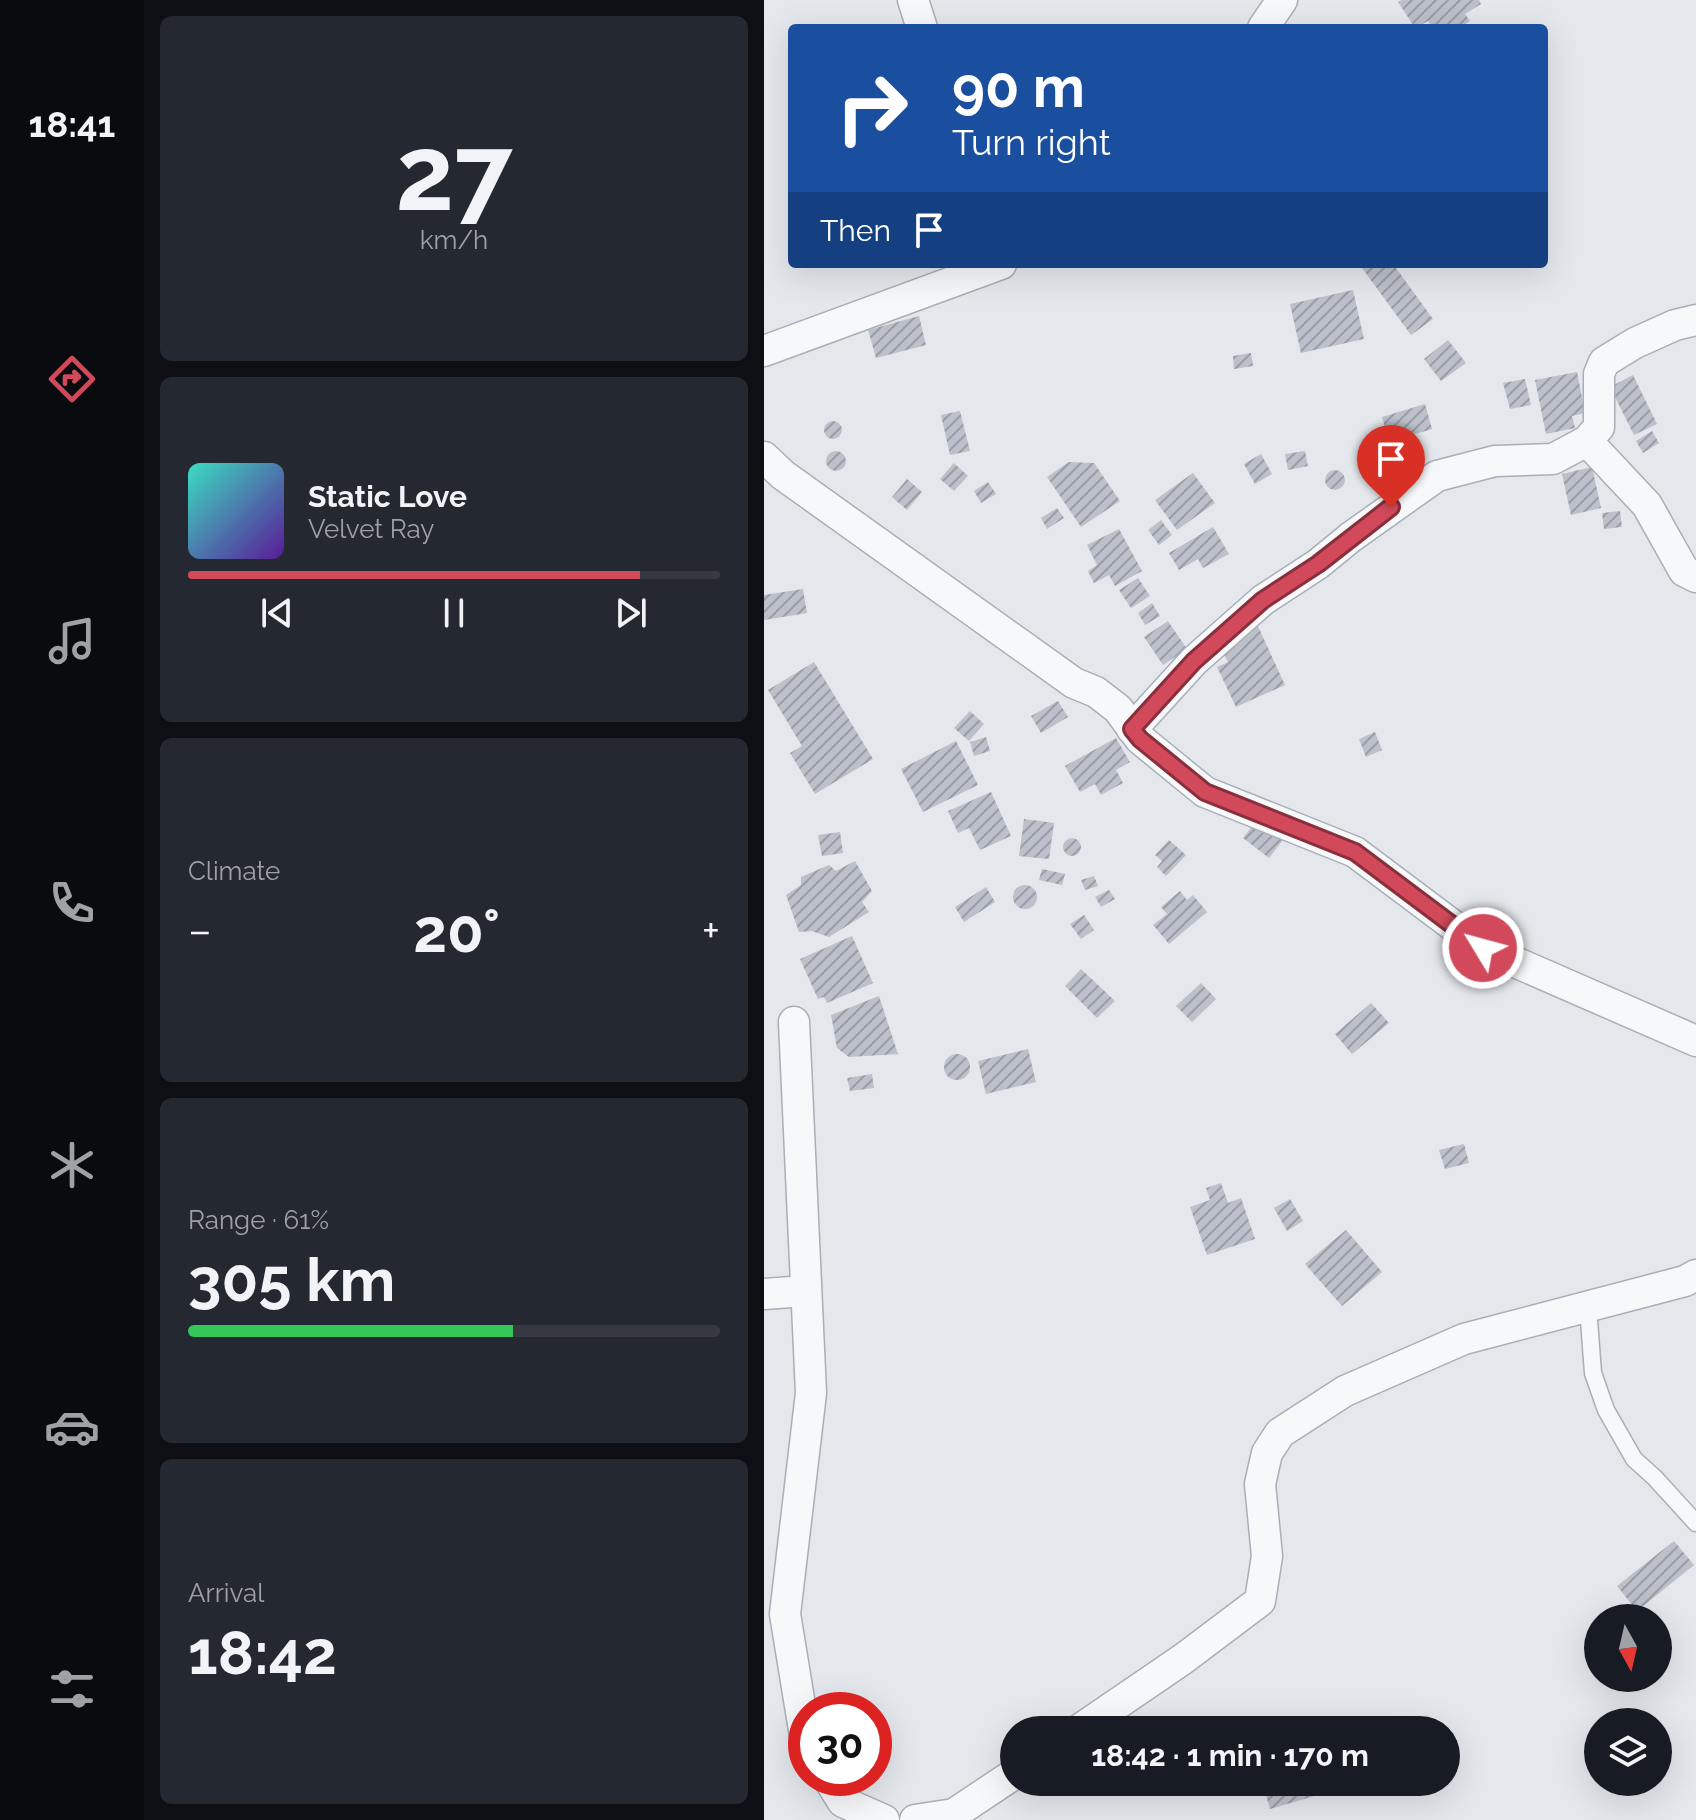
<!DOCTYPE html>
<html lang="en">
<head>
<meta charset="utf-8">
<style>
	:root { --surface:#171b24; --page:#242831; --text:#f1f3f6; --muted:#9ea1a6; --line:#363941; --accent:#d1495b }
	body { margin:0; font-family:Raleway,sans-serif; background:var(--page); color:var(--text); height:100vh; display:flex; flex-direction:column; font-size:30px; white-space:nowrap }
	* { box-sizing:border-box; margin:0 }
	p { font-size:26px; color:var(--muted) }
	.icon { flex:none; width:44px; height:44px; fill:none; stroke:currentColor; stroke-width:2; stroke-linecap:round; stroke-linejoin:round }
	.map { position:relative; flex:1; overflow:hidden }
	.sheet { display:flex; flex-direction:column; gap:16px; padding:16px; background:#0d0f14; width:620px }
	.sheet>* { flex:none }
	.banner { position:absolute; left:24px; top:24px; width:760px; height:244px; border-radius:8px; box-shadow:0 8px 32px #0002; background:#1a4fa0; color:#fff; overflow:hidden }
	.needle { width:52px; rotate:172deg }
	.buttons { position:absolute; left:820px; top:1604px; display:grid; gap:16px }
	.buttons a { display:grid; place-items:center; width:88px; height:88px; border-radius:50%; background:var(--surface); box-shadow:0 8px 32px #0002; font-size:40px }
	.speed { position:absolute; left:24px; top:1692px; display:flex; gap:16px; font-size:40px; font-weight:700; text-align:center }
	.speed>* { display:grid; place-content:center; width:104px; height:104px; border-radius:50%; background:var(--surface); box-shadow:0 8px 32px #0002; line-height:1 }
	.speed .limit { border:12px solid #d22; background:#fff; color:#111 }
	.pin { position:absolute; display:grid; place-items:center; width:68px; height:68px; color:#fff; margin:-82px -34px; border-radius:50% 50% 50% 0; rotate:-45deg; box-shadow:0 0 8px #0007 }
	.pin .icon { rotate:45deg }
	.me { position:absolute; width:88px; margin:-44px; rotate:307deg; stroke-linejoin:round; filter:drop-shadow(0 0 6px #0008) }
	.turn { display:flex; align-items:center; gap:28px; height:168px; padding:0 32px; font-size:36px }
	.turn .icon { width:104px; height:104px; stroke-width:2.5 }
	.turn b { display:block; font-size:56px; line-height:68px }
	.then { display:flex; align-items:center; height:76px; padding:0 32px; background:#0003; gap:16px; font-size:30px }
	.big { font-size:60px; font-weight:700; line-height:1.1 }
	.sheet .tile { flex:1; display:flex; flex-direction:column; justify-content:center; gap:12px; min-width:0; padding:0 28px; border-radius:12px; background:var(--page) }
	.sheet .dial { align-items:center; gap:0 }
	.dial b { font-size:104px; line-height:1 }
	.song { display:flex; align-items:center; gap:24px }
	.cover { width:96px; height:96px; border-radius:12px; background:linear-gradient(135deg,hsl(170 70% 55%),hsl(270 70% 35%)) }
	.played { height:8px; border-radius:4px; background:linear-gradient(90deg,var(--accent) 85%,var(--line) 85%) }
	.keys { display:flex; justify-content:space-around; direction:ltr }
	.heat { display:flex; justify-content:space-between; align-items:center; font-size:44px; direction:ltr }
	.charge { height:12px; border-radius:6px; background:linear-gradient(90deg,#34c759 61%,var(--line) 0) }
	.trip { position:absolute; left:236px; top:1716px; width:460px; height:80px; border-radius:40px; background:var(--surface); box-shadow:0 8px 32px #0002; font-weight:700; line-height:80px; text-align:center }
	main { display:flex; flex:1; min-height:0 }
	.tab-bar { display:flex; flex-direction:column; width:144px; justify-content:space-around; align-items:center; background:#090b0e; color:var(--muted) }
	.tab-bar .icon { width:56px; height:56px }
	.tab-bar .active { color:var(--accent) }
	.tab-bar b { font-size:36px; color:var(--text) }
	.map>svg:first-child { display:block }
	.building { fill:url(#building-hatch) }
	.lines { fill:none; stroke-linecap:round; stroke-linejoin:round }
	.service-casing { stroke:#a9aeb7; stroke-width:19 }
	.minor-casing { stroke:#a9aeb7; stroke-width:33 }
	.service { stroke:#f7f8fa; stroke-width:16 }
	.minor { stroke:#f7f8fa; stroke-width:30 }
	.route-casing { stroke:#882f3b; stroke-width:20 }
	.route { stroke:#d1495b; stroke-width:14 }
</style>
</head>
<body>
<main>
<nav class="tab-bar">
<b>18:41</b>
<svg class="icon active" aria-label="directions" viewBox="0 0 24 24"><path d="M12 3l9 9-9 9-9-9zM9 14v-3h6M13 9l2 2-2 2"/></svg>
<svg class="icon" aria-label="music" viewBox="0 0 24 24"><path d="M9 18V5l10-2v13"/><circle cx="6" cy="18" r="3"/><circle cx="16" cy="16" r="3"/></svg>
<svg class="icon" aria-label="phone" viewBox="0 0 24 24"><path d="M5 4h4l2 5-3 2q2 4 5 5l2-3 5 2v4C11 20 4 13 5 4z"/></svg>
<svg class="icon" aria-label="climate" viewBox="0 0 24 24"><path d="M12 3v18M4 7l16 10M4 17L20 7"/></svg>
<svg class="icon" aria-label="car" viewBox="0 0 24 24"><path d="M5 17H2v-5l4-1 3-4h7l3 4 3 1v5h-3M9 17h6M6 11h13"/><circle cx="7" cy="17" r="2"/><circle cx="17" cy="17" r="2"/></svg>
<svg class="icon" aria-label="filters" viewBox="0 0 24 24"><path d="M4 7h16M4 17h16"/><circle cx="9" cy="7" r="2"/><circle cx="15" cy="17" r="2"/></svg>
</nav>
<section class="sheet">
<div class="tile dial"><b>27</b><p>km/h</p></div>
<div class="tile">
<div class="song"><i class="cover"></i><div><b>Static Love</b><p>Velvet Ray</p></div></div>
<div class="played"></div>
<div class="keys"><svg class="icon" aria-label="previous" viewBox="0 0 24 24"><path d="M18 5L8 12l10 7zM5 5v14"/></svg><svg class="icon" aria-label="pause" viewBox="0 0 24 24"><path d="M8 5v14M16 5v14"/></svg><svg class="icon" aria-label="next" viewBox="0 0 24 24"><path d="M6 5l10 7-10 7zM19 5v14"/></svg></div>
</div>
<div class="tile"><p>Climate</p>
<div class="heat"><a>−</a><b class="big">20°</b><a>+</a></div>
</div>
<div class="tile"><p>Range · 61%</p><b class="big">305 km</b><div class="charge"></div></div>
<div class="tile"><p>Arrival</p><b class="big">18:42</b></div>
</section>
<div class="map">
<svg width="932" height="1820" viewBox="0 0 932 1820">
	<defs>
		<pattern id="building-hatch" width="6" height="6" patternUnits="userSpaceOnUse" patternTransform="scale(2)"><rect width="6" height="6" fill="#bbc0ca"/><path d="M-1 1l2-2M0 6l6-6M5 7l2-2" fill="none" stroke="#989da6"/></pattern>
	</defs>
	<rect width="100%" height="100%" fill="#e4e7ec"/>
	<g class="building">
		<path d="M638,0h77l2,4 -16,10 5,7 -11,7h-26l-5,-7 -13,7 -17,-26z"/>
		<path d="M604,264h25l40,55 -22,16 -49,-67z"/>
		<path d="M589,290l11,49 -63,14 -11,-49z"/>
		<path d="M155,316l7,29 -50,13 -8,-28z"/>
		<path d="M684,340l18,23 -25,18 -17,-22z"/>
		<path d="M487,353l2,13 -19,3 -1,-13z"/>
		<path d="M813,372l8,41 -13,3 3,12 -29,6 -11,-54z"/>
		<path d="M869,375l24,49 -23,11 -24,-48z"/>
		<path d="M761,379l6,26 -21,4 -7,-26z"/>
		<path d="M661,404l7,25 -43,13 -7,-25z"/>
		<path d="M196,411l10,40 -20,4 -9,-40z"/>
		<circle cx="69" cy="430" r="9"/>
		<path d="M888,431l7,12 -16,10 -7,-12z"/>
		<circle cx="72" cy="461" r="10"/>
		<path d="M541,451l3,15 -20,4 -3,-16z"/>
		<path d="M497,454l11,20 -17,10 -11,-20z"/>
		<path d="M305,462l25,1 26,38 -39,26 -34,-50z"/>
		<path d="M190,463l14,13 -14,15 -14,-12z"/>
		<path d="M828,467l9,41 -30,7 -9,-41z"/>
		<circle cx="571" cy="480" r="10"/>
		<path d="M429,473l22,30 -38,27 -22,-30z"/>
		<path d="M143,479l15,13 -15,18 -15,-13z"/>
		<path d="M224,482l8,12 -15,9 -7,-12z"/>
		<path d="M293,508l7,10 -17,11 -6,-11z"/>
		<path d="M856,511l2,16 -18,2 -2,-16z"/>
		<path d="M397,520l11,15 -13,10 -11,-15z"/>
		<path d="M449,527l16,27 -26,14 -5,-9 -19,11 -10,-17z"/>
		<path d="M355,529l23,42 -27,15 -6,-11 -15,8 -6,-12 9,-6 -10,-20z"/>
		<path d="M374,578l12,18 -19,12 -12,-18z"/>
		<path d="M39,589l4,24 -43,7v-25z"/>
		<path d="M388,603l8,13 -15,9 -7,-12z"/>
		<path d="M404,621l19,28 -24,16 -19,-28z"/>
		<path d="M492,622l29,63 -49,22 -19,-40 11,-5 -7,-14z"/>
		<path d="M50,662l59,97 -58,35 -25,-41 12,-7 -34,-56z"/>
		<path d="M294,701l10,16 -27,16 -10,-17z"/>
		<path d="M206,711l14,13 -15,17 -15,-13z"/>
		<path d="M611,732l7,18 -16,7 -7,-18z"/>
		<path d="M222,737l4,14 -16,5 -4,-14z"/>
		<path d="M352,738l14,24 -14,8 7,13 -22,12 -6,-11 -15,8 -15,-26z"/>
		<path d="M192,741l22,44 -55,27 -22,-43z"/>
		<path d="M227,792l20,44 -31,14 -11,-22 -11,5 -10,-22z"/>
		<path d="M495,817l27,19 -17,22 -26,-20z"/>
		<path d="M260,819l30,4 -5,36 -30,-3z"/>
		<path d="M76,832l3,21 -21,3 -4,-21z"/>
		<circle cx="308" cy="847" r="9"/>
		<path d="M405,840l17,15 -20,21 -9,-9 5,-6 -7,-6z"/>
		<path d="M91,861l17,30 -10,11 7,10 -40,25 -17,-6 -13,1 -13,-37 15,-10v-8l28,-12 7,6z"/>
		<path d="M278,869l23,5 -3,11 -23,-5z"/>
		<path d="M330,876l4,10 -13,4 -4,-10z"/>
		<circle cx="261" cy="897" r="12"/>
		<path d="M222,887l9,15 -31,20 -9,-15z"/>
		<path d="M345,890l6,9 -14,8 -6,-10z"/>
		<path d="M416,891l7,9 6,-5 14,17 -38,32 -16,-19 14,-11 -6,-7z"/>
		<path d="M320,915l10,15 -13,9 -11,-15z"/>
		<path d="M88,936l21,47 -46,20 -3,-6 -6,2 -18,-40z"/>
		<path d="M317,969l34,32 -18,17 -32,-32z"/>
		<path d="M437,983l15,16 -24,23 -16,-16z"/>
		<path d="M115,996l19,58 -49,3 -12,-9 -6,-33z"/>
		<path d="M607,1003l18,20 -37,31 -17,-20z"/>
		<path d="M264,1049l8,33 -50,12 -8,-33z"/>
		<circle cx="193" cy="1067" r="13"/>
		<path d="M108,1074l2,14 -24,3 -3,-13z"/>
		<path d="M700,1144l5,19 -24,6 -6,-19z"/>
		<path d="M457,1183l7,20 13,-5 14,41 -48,16 -17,-48 20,-7 -4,-12z"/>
		<path d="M526,1199l13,22 -16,10 -13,-23z"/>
		<path d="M582,1230l36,42 -40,34 -37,-42z"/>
		<path d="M910,1541l20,24 -57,46 -20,-25z"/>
		<path d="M498,1782h64l2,10 -58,17z"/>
	</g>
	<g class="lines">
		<g class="service-casing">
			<path id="service" d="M824,1307l5,66 13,37 28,49 21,19 41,45"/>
		</g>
		<g class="minor-casing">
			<g id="minor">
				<path d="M149,0l9,28"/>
				<path d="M499,28l19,-28"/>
				<path d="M0,351l237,-87"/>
				<path d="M823,441l60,64 37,66 12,6"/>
				<path d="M0,457l19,18 291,208 22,9 22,17 22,30 65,53 150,60 128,96 213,93"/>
				<path d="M368,729l62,-68 69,-61 55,-36 33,-27 86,-61 58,-15 58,-2 34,-18 12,-14v-53l5,-12 31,-19 40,-18 21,-5"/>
				<path d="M30,1022l17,371 -26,221 21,128"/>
				<path d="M0,1294l41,-3"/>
				<path d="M315,1730l104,-71 77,-58 7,-45 -7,-72 7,-31 13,-20 65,-42 119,-52 221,-58 11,-6"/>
				<path d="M64,1778l15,24 41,18"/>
				<path d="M151,1820l39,-6 60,-40"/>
			</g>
		</g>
		<use href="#service" class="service"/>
		<use href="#minor" class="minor"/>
	</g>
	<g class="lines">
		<g class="route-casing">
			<path id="route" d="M627,507l-73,57 -55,36 -69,61 -62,68 8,10 65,53 150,60 128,96"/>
		</g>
		<use href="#route" class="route"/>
	</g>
</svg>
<div class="buttons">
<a><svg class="needle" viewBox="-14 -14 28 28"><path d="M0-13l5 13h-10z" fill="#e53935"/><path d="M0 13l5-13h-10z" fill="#9ea1a6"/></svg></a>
<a><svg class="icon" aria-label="layers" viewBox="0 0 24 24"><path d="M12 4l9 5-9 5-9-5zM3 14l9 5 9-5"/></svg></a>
</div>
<div class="speed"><div class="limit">30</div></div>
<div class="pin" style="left:627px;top:507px;background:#d93025"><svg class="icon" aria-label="arrive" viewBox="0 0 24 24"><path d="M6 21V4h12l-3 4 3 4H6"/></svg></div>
<svg class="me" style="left:719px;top:948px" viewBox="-20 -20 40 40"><circle r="17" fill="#d1495b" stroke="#fff" stroke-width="3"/><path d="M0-11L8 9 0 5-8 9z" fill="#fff"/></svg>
<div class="trip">18:42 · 1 min · 170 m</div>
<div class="banner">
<div class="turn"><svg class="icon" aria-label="right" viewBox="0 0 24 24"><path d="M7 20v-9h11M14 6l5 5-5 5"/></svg><div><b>90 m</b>Turn right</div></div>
<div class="then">Then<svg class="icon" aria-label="arrive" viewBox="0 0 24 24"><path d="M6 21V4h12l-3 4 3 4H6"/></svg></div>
</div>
</div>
</main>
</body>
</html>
